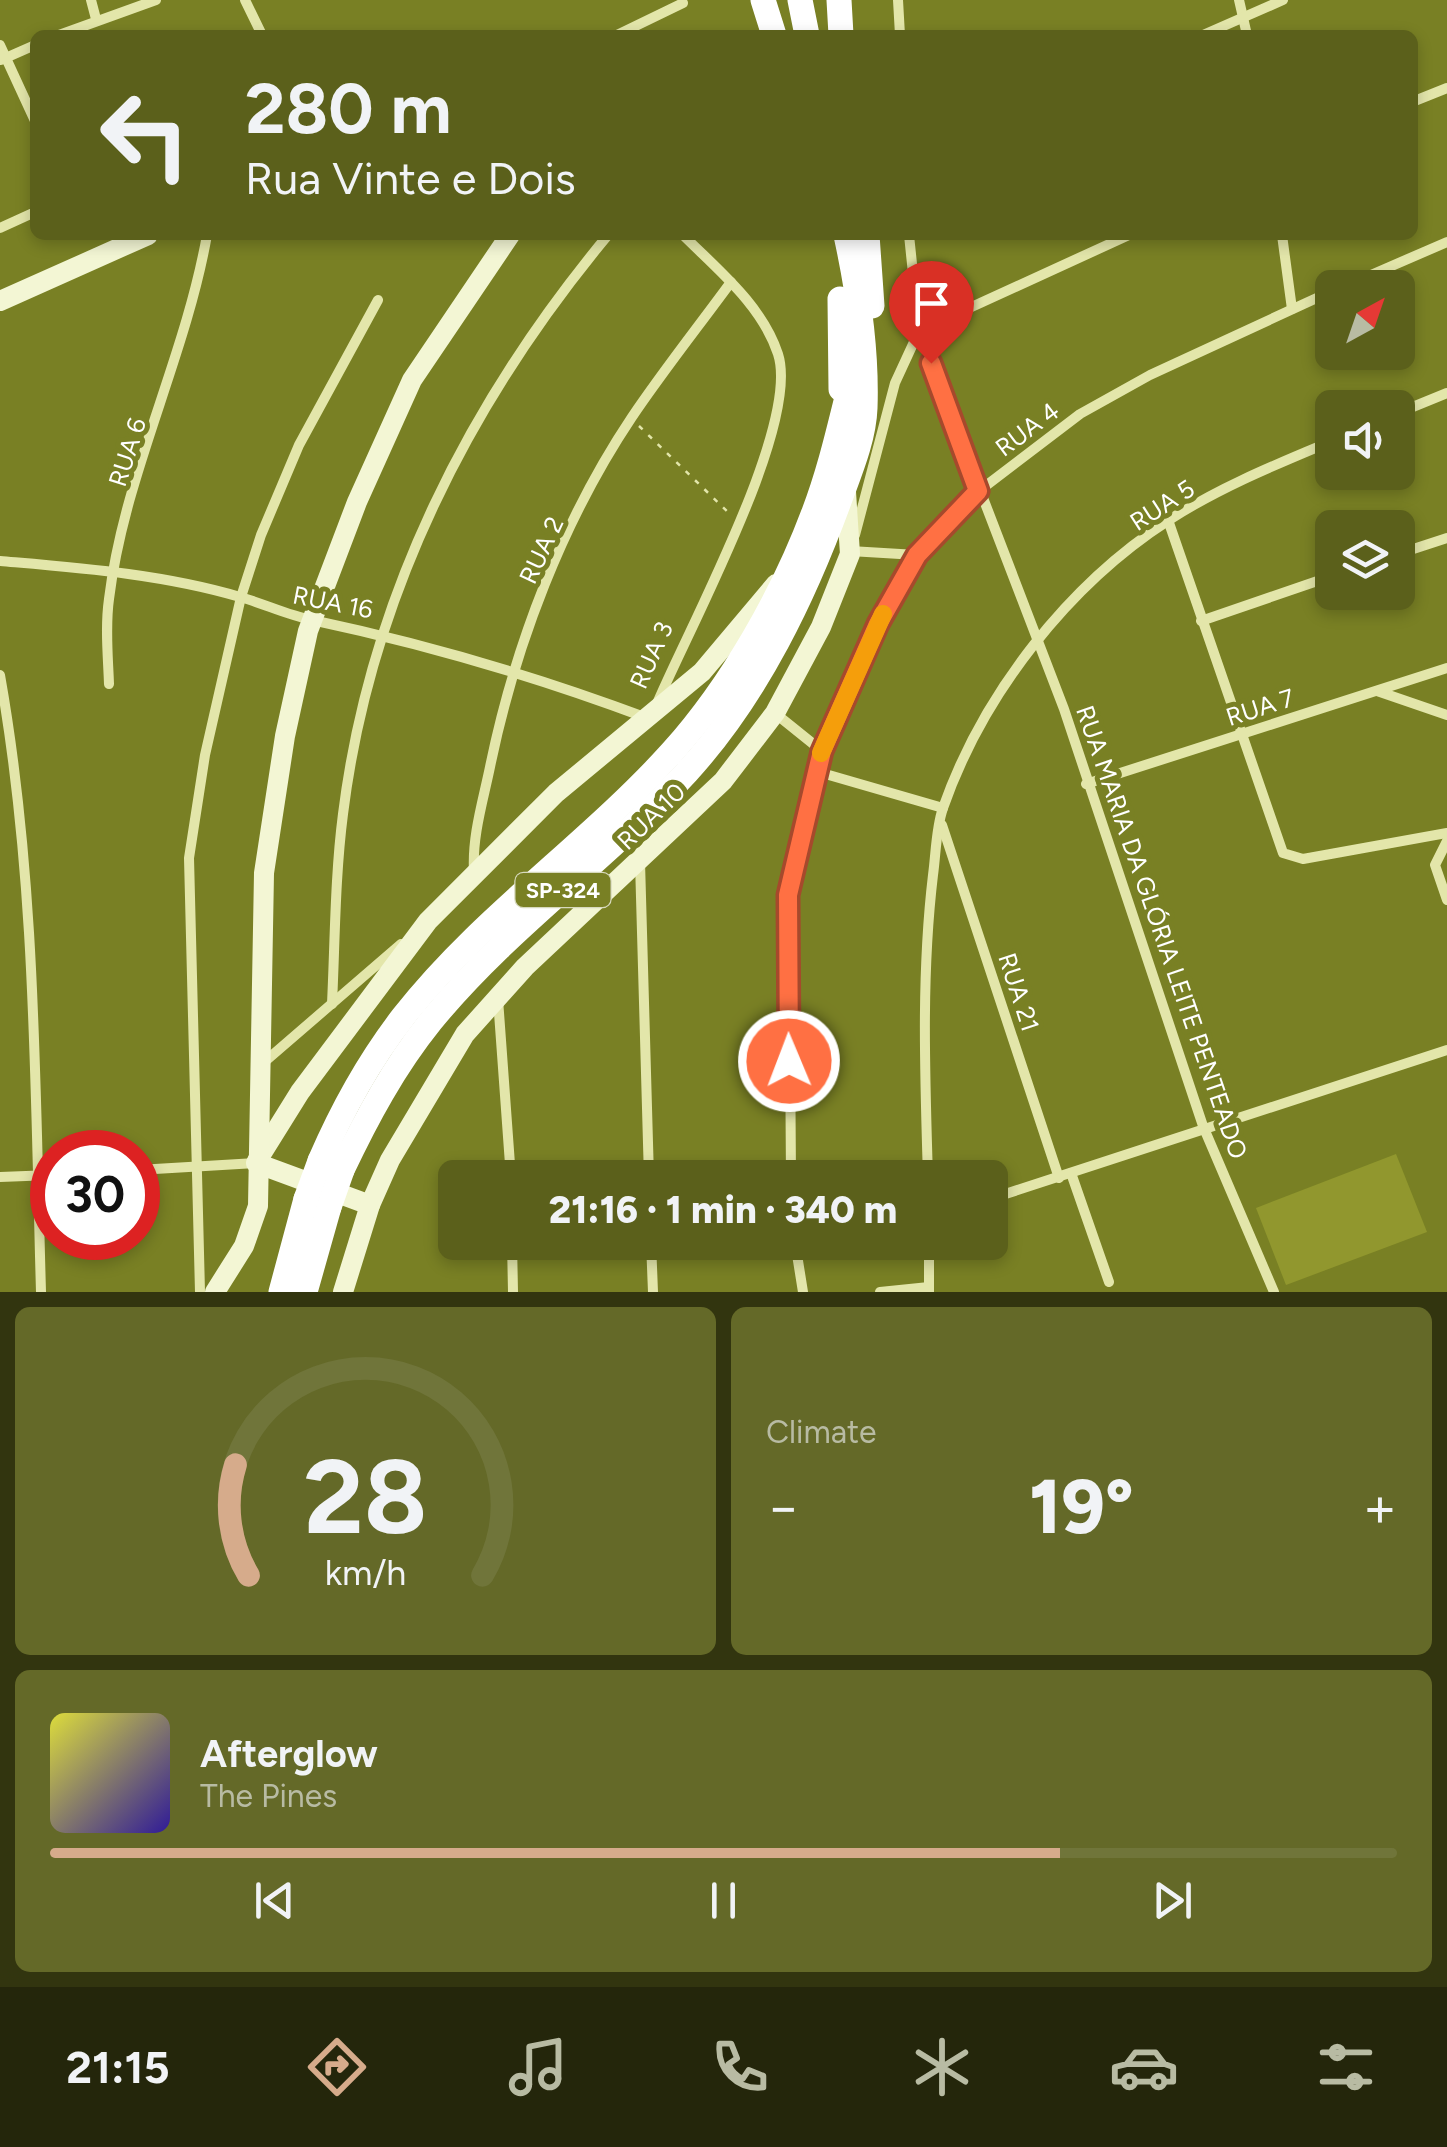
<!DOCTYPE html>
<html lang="en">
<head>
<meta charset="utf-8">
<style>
	:root { --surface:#5b601b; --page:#646928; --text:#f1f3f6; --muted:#b8bba3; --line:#70753a; --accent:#d6ab8b }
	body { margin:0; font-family:Figtree,sans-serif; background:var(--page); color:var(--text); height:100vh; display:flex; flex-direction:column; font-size:38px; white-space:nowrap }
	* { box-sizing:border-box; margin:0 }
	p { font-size:32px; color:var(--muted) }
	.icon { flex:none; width:55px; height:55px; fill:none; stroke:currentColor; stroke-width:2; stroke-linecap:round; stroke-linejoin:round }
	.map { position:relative; height:1292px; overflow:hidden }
	.panel { display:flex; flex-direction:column; gap:15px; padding:15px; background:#32350f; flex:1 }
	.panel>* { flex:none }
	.banner { position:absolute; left:30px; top:30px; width:1388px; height:210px; border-radius:15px; box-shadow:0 5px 15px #0003; background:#5b601b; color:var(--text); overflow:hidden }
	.needle { width:65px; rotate:40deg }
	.tools { position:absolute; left:1315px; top:270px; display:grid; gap:20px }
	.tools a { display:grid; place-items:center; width:100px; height:100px; border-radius:15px; background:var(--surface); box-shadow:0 5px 15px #0003; font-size:50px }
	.speed { position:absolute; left:30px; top:1130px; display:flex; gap:20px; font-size:50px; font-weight:700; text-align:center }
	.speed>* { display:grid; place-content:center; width:130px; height:130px; border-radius:50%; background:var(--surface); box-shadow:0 5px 15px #0003; line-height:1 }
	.speed .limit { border:15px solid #d22; background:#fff; color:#111 }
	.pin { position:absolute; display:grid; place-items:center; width:85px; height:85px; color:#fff; margin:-102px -42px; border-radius:50% 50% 50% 0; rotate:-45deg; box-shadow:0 0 10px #0007 }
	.pin .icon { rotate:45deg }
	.me { position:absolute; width:110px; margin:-55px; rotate:359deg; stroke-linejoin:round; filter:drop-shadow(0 0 8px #0008) }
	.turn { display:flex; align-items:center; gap:35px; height:210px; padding:0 50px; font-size:45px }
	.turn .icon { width:130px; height:130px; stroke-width:2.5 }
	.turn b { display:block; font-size:70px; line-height:85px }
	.big { font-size:75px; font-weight:800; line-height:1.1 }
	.panel .widget { flex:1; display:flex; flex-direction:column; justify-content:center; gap:15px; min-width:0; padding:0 35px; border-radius:15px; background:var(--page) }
	.panel .dial { align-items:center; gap:0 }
	.dial svg { height:260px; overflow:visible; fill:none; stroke:var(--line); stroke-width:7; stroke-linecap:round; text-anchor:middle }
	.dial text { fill:var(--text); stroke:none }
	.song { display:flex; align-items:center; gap:30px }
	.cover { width:120px; height:120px; border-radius:15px; background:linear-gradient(135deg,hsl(60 70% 55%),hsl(250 70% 35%)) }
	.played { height:10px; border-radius:5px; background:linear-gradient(90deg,var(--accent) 75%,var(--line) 75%) }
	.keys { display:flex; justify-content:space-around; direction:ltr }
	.heat { display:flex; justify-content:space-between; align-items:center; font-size:55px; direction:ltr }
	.panel .tiles { flex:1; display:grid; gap:15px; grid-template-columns:1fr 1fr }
	.widget:last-child { grid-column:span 2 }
	.trip { position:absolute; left:438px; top:1160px; width:570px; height:100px; border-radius:15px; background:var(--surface); box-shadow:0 5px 15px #0003; font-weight:800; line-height:100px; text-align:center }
	.tab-bar { display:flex; height:160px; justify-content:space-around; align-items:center; background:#24260b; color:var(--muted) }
	.tab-bar .icon { width:70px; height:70px }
	.tab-bar .current { color:var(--accent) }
	.tab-bar b { font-size:45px; color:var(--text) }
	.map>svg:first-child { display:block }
	.green { fill:#91972e }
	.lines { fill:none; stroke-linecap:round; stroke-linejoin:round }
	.path { stroke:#e3e6aa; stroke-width:2.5; stroke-dasharray:5 8; stroke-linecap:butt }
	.street { stroke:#e3e6aa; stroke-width:10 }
	.secondary { stroke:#f3f6d4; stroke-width:20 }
	.highway { stroke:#fff; stroke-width:25 }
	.highway-bridge { stroke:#fff; stroke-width:25 }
	.route-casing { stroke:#a6492c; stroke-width:25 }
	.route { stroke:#ff7043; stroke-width:18 }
	.slow { stroke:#f59e0b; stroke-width:18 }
	.labels { text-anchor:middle; stroke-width:10; stroke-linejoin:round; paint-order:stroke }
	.shield { fill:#798024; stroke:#d7d9bd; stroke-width:2.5 }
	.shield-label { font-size:22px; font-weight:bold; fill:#fff }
	.street-label { font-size:25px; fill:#fff; stroke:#798024 }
</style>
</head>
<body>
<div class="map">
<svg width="1447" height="1292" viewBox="0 0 1447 1292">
	<rect width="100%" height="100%" fill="#798024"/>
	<path class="green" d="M1396,1154l31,78 -141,53 -30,-77z"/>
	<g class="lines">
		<path class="path" d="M639,426l92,89"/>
		<g class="street">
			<path d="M91,0l5,19"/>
			<path d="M245,0l17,35"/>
			<path d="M898,0l2,35"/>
			<path d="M1239,0l8,35"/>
			<path d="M59,35l97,-35"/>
			<path d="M617,35l66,-32"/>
			<path d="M1203,35l80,-35"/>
			<path d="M0,45l35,76"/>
			<path d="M1,60l34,-15"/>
			<path d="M1412,102l35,-14"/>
			<path d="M0,228l35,-16"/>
			<path d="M909,235l10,96 145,378 139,417 71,166"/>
			<path d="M1282,235l10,74"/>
			<path d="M1341,288l106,-46"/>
			<path d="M919,331l210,-96"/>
			<path d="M1398,413l49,-20"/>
			<path d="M1168,520l115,333 20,6 144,-26"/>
			<path d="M855,535l40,-152 24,-52"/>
			<path d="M850,551l67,4"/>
			<path d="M1398,554l49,-16"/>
			<path d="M0,561c80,7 162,13 240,36 25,7 47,18 72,23 118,25 223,56 335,98"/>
			<path d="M1201,621l131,-45"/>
			<path d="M0,675c36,203 35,412 41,617"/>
			<path d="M109,684c-1,-28 -4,-57 0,-85 15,-124 76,-240 98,-364"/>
			<path d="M1377,691l70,24"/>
			<path d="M656,706c30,-73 145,-281 122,-352 -16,-49 -60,-84 -95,-119"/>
			<path d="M776,714l46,37"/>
			<path d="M815,771l128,37"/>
			<path d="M1086,784l361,-116"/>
			<path d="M942,825l117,353"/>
			<path d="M1447,841l-12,24 12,35"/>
			<path d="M640,862l9,316"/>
			<path d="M474,871c-2,-35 9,-70 16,-104 25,-122 73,-247 142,-350 31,-46 66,-90 99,-135"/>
			<path d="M498,999l13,179"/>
			<path d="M332,1004c3,-63 3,-128 11,-190 27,-217 127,-413 265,-579"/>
			<path d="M262,1064l139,-120"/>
			<path d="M138,1170l118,-7"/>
			<path d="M1071,1173l38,109"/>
			<path d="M0,1177l52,-2"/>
			<path d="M791,1178l-2,-283 33,-144 56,-127 39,-69 62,-64 101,-77 70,-39 182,-84"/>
			<path d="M928,1178c-3,-102 -7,-202 5,-303 3,-22 3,-47 10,-67 40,-114 125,-223 226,-288 51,-33 108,-56 163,-79"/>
			<path d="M990,1199l457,-149"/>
			<path d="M512,1242l1,50"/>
			<path d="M651,1242l2,50"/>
			<path d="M795,1242l8,50"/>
			<path d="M929,1242v50"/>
			<path d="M200,1292l-11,-434 16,-103 36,-158 20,-62 38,-90 79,-145"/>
			<path d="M880,1292l49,-5"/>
		</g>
		<g class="secondary">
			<path d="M0,301l148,-66"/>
			<path d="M257,1161l43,-69 128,-171 128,-128 146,-121 74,-88"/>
			<path d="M256,1163l114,42"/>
			<path d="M215,1292l29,-46 14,-40 6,-333 21,-137 23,-105 49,-129 55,-122 98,-145"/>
			<path d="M343,1292l27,-87 20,-45 75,-126 60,-67 198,-186 52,-68 46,-86 29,-73 -4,-62"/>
		</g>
		<g class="highway">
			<path d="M763,0l11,35"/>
			<path d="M800,0l7,35"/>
			<path d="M839,0l2,35"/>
			<path d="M867,235l5,71"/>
			<path d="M840,299l1,90"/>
			<path d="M320,1161c22,-51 49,-100 83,-144 77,-99 185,-172 269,-265 60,-67 111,-157 142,-240 18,-47 28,-97 41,-146"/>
			<path d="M342,1170c25,-53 52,-103 89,-149 75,-92 176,-162 256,-249 71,-78 118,-177 154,-276 10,-27 23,-59 24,-88 2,-56 -7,-118 -19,-173"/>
			<path d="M281,1292l25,-93"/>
			<path d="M305,1292l24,-85"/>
		</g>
		<g class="highway-bridge">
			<path d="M306,1199l14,-38"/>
			<path d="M329,1207l13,-37"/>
		</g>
	</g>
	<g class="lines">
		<g class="route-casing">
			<path id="route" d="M789,1061l-1,-166 34,-144 56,-127 39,-69 61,-64 -47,-128"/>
		</g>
		<use href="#route" class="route"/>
		<path class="slow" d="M821,753l62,-139"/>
	</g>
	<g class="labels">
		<rect class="shield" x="515.5" y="873" width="95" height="34" rx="8"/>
		<g class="shield-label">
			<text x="563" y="898">SP-324</text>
		</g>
		<g class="street-label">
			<text transform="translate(1027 429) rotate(-37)" y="9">RUA 4</text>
			<text transform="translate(127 452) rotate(-72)" y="9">RUA 6</text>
			<text transform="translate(1162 505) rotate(-33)" y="9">RUA 5</text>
			<text transform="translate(541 550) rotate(-65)" y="9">RUA 2</text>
			<text transform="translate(333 602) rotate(11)" y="9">RUA 16</text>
			<text transform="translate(651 655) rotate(-66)" y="9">RUA 3</text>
			<text transform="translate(1260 707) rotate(-18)" y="9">RUA 7</text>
			<text transform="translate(651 816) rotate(-44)" y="9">RUA 10</text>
			<text transform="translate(1162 932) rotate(71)" y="9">RUA MARIA DA GLÓRIA LEITE PENTEADO</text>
			<text transform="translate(1019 992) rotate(72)" y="9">RUA 21</text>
		</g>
	</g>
</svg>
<div class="tools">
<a><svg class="needle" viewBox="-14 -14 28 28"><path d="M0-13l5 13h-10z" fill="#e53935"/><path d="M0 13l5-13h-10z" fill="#b8bba3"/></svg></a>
<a><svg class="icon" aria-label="sound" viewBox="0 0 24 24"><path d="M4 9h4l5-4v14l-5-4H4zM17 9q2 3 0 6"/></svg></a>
<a><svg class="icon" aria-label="layers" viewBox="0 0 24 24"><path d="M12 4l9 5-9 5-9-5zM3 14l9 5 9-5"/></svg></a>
</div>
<div class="speed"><div class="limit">30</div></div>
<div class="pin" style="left:931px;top:363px;background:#d93025"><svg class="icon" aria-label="arrive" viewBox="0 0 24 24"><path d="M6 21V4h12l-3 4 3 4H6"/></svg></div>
<svg class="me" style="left:789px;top:1061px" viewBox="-20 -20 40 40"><circle r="17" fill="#ff7043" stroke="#fff" stroke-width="3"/><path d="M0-11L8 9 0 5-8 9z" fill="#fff"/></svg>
<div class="trip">21:16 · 1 min · 340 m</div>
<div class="banner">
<div class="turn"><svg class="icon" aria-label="left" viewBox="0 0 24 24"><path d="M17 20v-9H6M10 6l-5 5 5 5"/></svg><div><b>280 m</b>Rua Vinte e Dois</div></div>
</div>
</div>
<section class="panel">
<div class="tiles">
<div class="widget dial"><svg viewBox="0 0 100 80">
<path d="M14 69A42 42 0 1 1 86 69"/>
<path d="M14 69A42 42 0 0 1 10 35" stroke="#d6ab8b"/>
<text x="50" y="56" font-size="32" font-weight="700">28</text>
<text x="50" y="72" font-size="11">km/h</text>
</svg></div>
<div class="widget"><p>Climate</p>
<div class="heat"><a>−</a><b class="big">19°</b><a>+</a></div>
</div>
<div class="widget">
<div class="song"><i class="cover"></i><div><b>Afterglow</b><p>The Pines</p></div></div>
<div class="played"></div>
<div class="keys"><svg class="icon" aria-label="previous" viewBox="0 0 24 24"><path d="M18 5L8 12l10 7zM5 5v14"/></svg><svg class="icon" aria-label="pause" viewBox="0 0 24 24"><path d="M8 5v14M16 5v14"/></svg><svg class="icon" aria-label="next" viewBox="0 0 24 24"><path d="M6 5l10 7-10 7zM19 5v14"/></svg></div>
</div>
</div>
</section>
<nav class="tab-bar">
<b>21:15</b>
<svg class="icon current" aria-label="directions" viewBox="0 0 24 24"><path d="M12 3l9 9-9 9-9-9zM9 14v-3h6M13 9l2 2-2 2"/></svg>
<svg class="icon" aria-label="music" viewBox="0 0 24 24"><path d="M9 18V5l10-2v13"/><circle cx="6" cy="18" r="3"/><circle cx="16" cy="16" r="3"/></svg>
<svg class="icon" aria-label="phone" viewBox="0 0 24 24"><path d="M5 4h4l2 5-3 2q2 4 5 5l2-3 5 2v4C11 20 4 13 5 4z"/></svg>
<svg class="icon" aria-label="climate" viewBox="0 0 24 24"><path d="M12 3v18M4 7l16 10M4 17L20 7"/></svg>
<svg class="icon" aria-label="car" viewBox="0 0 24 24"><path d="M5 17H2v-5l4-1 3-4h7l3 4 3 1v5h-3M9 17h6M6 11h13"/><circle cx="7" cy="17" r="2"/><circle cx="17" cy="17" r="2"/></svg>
<svg class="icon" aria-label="filters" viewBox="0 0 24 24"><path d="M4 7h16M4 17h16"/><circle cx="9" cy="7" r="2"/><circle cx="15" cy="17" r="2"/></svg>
</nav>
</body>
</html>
